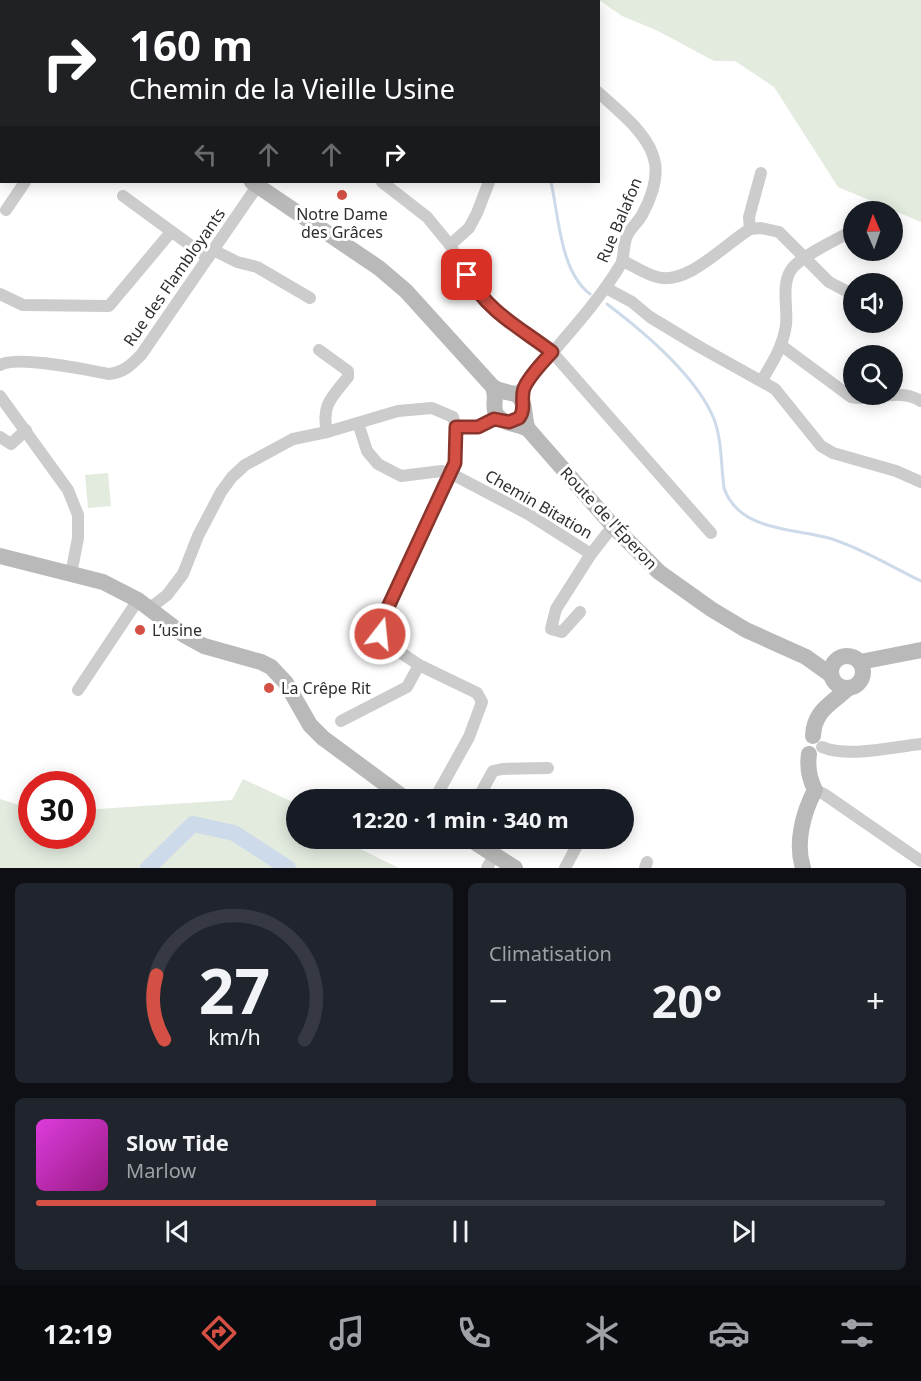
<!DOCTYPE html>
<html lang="fr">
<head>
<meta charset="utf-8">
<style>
	:root { --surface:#171b24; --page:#20242c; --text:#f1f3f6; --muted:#9ea1a6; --line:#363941; --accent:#d45044 }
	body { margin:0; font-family:"Noto Sans",sans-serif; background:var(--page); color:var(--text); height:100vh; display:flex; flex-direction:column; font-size:22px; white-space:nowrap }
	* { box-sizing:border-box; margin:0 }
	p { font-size:20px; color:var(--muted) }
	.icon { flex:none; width:33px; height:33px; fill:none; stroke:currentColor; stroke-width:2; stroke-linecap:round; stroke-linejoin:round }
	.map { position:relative; height:868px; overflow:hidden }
	.details { display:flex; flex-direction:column; gap:15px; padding:15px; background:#0d0f14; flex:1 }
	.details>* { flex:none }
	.top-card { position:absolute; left:0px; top:0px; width:600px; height:183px; box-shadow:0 3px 15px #0003; background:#202124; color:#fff; overflow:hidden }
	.needle { width:39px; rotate:358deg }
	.fabs { position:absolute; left:843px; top:201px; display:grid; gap:12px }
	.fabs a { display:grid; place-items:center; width:60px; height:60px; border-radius:50%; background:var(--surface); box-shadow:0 3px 15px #0003; font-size:30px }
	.speed { position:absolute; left:18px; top:771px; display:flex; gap:12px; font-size:30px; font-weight:700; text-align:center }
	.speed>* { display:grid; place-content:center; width:78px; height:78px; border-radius:50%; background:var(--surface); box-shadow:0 3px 15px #0003; line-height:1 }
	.speed .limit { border:9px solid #d22; background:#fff; color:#111 }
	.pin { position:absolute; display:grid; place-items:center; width:51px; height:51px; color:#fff; margin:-26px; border-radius:12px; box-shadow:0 3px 9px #0006 }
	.me { position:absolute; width:66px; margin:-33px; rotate:16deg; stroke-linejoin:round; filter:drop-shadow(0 0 4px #0008) }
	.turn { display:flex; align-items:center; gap:21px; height:126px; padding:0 30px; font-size:27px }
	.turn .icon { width:78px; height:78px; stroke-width:2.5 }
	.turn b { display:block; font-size:42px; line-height:51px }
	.lanes { display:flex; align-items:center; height:57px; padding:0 30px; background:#0003; justify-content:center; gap:30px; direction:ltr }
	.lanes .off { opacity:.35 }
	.big { font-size:45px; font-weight:700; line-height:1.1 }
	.details .tile { flex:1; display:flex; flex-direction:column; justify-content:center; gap:9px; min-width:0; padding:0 21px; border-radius:9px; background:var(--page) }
	.details .dial { align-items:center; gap:0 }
	.dial svg { height:156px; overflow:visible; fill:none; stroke:var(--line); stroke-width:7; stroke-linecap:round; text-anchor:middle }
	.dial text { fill:var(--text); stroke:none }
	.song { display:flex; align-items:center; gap:18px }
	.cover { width:72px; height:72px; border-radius:9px; background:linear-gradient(135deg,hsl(300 70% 55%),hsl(310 70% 35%)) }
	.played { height:6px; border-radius:3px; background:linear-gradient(90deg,var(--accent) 40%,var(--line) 40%) }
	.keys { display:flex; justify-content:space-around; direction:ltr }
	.heat { display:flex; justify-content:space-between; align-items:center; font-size:33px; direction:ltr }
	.details .tiles { flex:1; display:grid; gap:15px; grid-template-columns:1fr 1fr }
	.tile:last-child { grid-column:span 2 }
	.trip { position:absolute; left:286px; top:789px; width:348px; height:60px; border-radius:30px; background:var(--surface); box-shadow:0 3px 15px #0003; font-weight:700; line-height:60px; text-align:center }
	.tabs { display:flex; height:96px; justify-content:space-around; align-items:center; background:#090b0e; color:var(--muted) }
	.tabs .icon { width:42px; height:42px }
	.tabs .current { color:var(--accent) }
	.tabs b { font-size:27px; color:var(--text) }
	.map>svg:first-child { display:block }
	.green { fill:#e3ebdf }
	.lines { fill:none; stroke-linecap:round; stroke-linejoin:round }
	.stream { stroke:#cddae9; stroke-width:3 }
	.river { stroke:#cddae9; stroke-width:16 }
	.street { stroke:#ccc; stroke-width:12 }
	.secondary { stroke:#b9b9b9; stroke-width:16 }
	.route-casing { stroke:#8a342c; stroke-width:15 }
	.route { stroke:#d45044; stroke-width:10 }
	.poi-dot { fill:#d45044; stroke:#fff; stroke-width:2 }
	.labels { text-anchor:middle; stroke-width:6; stroke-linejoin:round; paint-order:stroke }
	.poi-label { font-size:16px; fill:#2f2f2f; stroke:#fff; text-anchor:start }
	.street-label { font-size:16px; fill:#2f2f2f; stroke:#fff }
</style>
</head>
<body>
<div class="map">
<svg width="921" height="868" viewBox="0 0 921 868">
	<rect width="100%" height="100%" fill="#fff"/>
	<g class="green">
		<path d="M599,0h322v222l-83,-35 -64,-100 -39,-26h-21l-56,-30 -36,-15z"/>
		<path d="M108,473l3,33 -23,2 -3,-33z"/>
		<path d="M243,779l54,25v34l49,1 8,7 45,22h-399v-69l31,10 1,27h50l1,-26 149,-10z"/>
	</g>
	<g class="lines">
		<g class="stream">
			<path d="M551,182c8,35 9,89 39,112"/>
			<path d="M607,304c37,28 89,71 107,115 8,21 7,47 10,69 15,44 71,40 108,51 31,10 60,28 89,42"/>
		</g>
		<path class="river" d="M148,868l45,-44 41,9 54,35"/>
		<g class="street">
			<path d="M279,0l1,2"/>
			<path d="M496,0l2,2"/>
			<path d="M197,2l1,-2"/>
			<path d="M357,2v-2"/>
			<path d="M421,2l1,-2"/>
			<path d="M382,182l45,35 23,28 26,45 10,13 17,14 49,35 159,181"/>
			<path d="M123,196l85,62"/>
			<path d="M6,210l19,-28"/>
			<path d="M750,229l-1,-12 12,-44"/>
			<path d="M450,245l19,-17 8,-15 12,-31"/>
			<path d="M213,250l24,12 20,5 53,31"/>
			<path d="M623,261c11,5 22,13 34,16 30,9 68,-33 93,-48l11,-1 18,4 50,50 25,13"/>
			<path d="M606,288l26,14 18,15 48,29 77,43 46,57 12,7 63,18 25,11"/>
			<path d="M0,294l23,11 86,1 62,-74"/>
			<path d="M782,346l69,51c25,5 47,-10 70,4"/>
			<path d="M319,350l29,21v6c-16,20 -27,28 -21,55"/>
			<path d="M0,365c17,-10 87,5 109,9 15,-2 21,-8 32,-19l117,-170"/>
			<path d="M762,380c11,-18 21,-34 24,-55 2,-16 -5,-40 5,-55 8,-13 48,-32 63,-40"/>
			<path d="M513,394l11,-7c32,-41 70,-78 97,-123 4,-8 1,-19 7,-30 4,-7 10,-12 14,-19 8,-14 16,-35 13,-52 -5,-29 -37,-52 -57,-71"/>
			<path d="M0,396l68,94 10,25v23l-7,36"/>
			<path d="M358,423l9,28 11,13 23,12 41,-5 8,2 78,41 63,40"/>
			<path d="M0,437l11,7 15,-14"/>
			<path d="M150,608l17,-13 16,-21 15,-38 23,-44 11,-15 13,-12 48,-26 34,-7 71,-21 34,-3 21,9 3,10h22l9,-6 13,-1"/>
			<path d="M580,612l-18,20 -11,-3 5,-20 35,-55 22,-28"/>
			<path d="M78,690l60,-90"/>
			<path d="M341,721l66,-34 12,-22"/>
			<path d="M822,747c26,11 70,0 99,-3"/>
			<path d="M815,790l9,4 97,67"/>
			<path d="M434,800l35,-63 13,-35 -5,-9 -58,-28 -25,-17 -14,-14 2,-15 73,-156 1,-36"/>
			<path d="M477,800l16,-29 9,-2 46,-1"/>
			<path d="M487,868l7,-13"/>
			<path d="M565,868l16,-30"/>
			<path d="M645,868l2,-6"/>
		</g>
		<g class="secondary">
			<path d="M0,128h2"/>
			<path d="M252,182l127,86 27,23 87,96c9,6 16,4 24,8 10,7 6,24 11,34l85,97 46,46 52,37 35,21 60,27 25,18"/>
			<path d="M493,387c4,11 0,15 2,24 3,13 22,12 33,18"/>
			<path d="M0,556l103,26 35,18 46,35 20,11 57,16 10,5 15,16 24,42 13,13 84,62"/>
			<circle cx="847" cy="672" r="16"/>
			<path d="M860,662l61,-12"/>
			<path d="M813,736c1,-26 19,-32 35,-48"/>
			<path d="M468,838l47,30"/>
			<path d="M803,868c-8,-25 0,-55 12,-78 -6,-12 -8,-23 -6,-36"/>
		</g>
	</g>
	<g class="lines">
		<g class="route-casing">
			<path id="route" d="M380,634l2,-14 73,-157 1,-36h22l16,-8 15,3 10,-4c8,-10 0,-21 6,-32 6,-12 18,-24 27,-34 -33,-25 -64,-40 -85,-77"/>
		</g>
		<use href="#route" class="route"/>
	</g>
	<g class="poi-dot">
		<circle cx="342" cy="195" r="6"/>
		<circle cx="140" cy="630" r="6"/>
		<circle cx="269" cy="688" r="6"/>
	</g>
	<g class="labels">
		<g class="poi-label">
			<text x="342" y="220" text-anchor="middle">Notre Dame<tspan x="342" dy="18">des Grâces</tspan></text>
			<text x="152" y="636">L’usine</text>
			<text x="281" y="694">La Crêpe Rit</text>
		</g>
		<g class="street-label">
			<text transform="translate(619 220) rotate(-67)" y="6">Rue Balafon</text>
			<text transform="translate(174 277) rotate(-55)" y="6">Rue des Flambloyants</text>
			<text transform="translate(539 504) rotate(30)" y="6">Chemin Bitation</text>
			<text transform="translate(609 518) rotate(47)" y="6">Route de l'Éperon</text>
		</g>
	</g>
</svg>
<div class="fabs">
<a><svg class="needle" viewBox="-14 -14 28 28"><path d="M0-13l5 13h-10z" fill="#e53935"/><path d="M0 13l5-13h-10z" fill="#9ea1a6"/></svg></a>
<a><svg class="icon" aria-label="sound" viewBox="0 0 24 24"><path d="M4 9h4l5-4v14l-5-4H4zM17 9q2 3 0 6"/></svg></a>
<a><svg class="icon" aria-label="search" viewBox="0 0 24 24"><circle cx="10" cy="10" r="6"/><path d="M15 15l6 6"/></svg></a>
</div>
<div class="speed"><div class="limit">30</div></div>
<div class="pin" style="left:467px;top:275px;background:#d93025"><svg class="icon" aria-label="arrive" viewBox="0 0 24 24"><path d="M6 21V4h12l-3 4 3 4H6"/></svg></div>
<svg class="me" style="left:380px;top:634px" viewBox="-20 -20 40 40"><circle r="17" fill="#d45044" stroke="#fff" stroke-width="3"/><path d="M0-11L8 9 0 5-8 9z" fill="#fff"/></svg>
<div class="trip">12:20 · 1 min · 340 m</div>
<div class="top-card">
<div class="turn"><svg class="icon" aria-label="right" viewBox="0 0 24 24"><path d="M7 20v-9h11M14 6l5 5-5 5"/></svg><div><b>160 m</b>Chemin de la Vieille Usine</div></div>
<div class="lanes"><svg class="icon off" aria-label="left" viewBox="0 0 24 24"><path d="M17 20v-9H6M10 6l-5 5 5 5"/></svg><svg class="icon off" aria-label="ahead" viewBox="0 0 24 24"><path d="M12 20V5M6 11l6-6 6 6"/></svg><svg class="icon off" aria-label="ahead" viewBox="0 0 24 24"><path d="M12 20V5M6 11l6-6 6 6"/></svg><svg class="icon" aria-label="right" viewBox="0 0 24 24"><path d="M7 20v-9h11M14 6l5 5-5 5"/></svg></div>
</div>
</div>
<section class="details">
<div class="tiles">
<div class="tile dial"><svg viewBox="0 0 100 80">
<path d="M14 69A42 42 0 1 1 86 69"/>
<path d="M14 69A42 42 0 0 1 10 36" stroke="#d45044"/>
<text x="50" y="56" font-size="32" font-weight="700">27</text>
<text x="50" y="72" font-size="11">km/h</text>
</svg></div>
<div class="tile"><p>Climatisation</p>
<div class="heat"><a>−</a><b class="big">20°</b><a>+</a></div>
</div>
<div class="tile">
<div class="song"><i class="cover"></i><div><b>Slow Tide</b><p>Marlow</p></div></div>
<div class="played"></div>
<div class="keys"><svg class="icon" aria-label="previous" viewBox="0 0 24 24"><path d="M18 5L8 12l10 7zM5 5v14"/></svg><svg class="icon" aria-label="pause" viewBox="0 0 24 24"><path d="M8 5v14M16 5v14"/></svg><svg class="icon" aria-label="next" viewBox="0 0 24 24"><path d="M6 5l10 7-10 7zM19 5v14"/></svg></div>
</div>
</div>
</section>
<nav class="tabs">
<b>12:19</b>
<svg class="icon current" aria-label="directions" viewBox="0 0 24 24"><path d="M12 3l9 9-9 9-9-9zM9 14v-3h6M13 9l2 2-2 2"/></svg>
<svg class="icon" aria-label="music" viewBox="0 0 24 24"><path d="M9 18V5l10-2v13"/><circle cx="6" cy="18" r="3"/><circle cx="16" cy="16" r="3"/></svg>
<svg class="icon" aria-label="phone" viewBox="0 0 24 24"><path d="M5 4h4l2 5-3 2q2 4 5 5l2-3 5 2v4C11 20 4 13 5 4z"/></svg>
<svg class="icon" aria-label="climate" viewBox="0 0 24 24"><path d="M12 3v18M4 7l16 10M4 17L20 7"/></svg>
<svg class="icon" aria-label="car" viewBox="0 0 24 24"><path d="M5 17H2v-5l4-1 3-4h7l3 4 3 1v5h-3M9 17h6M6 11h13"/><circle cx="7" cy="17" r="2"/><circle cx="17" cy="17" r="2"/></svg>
<svg class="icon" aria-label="filters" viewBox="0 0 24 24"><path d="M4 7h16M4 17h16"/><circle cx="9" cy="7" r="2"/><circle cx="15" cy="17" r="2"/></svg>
</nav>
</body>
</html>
